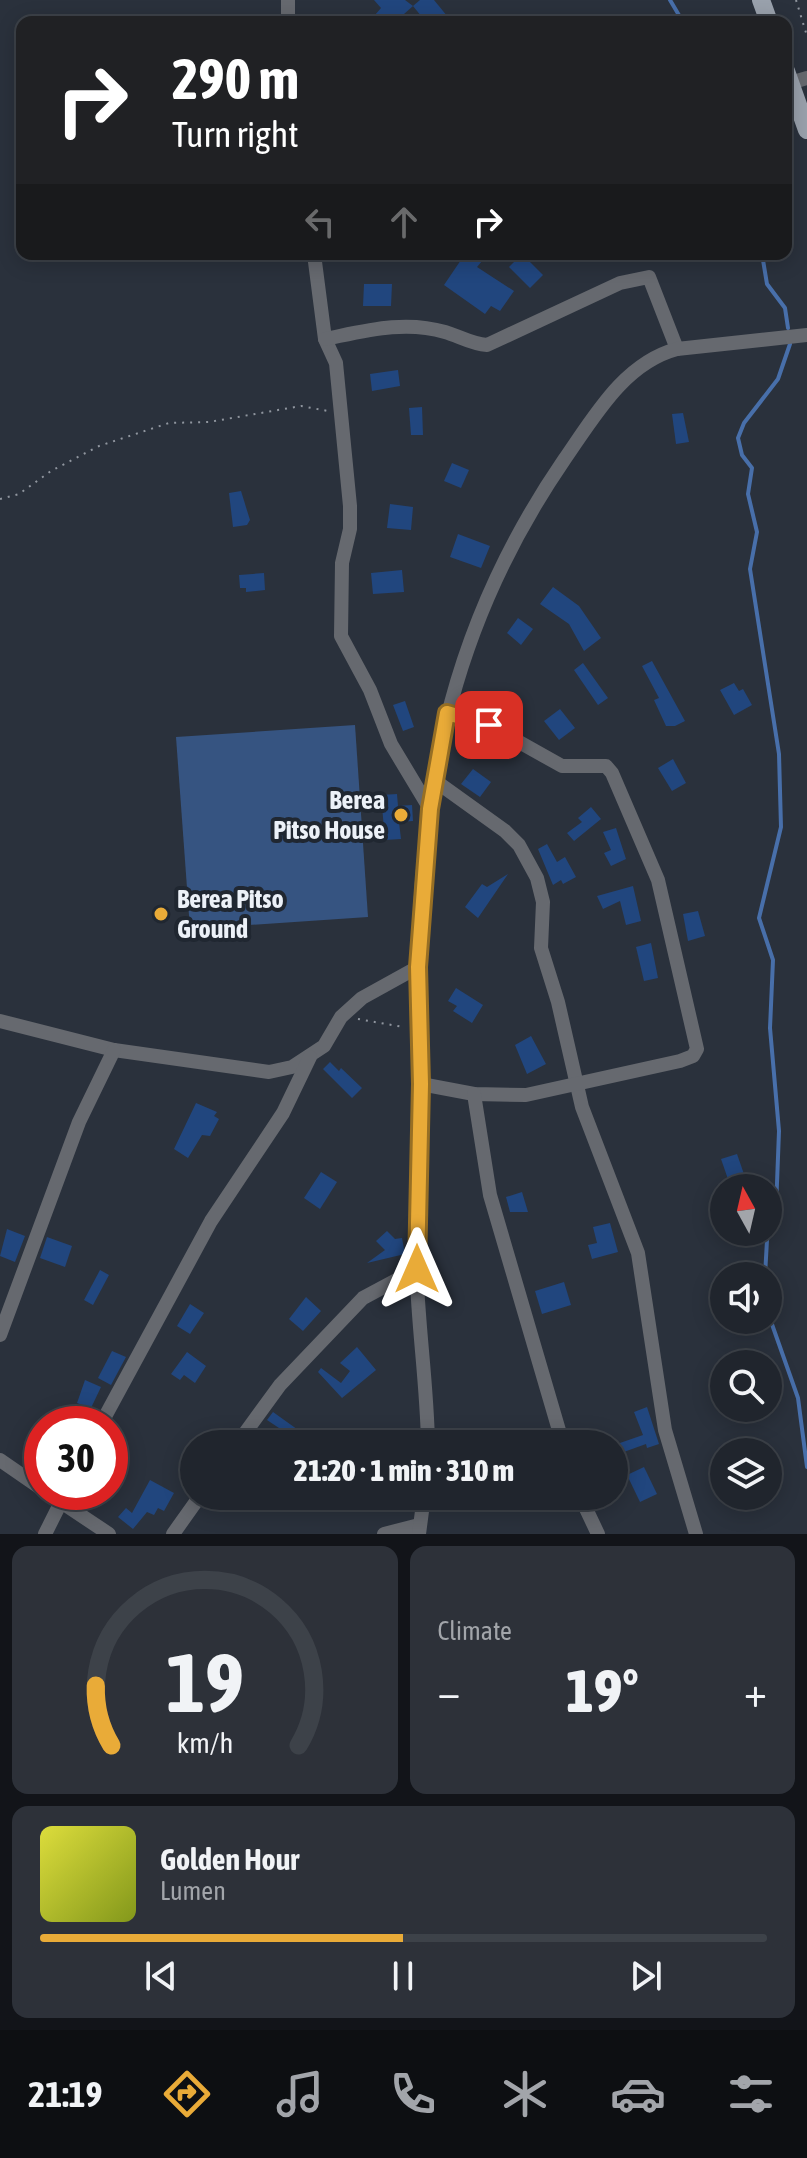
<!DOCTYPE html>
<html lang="en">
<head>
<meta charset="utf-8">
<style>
	:root { --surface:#20252d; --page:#2d3139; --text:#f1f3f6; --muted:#a2a5aa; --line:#3d4249; --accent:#e9ab38 }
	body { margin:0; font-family:"Asap Condensed",sans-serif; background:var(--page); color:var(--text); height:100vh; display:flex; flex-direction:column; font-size:30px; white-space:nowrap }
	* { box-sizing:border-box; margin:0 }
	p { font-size:26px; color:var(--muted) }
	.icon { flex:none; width:44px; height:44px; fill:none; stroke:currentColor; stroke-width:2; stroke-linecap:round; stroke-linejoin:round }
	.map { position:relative; height:1534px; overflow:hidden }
	.drawer { display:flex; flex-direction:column; gap:12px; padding:12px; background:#121419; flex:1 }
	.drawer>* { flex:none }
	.guide { position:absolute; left:16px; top:16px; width:776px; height:244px; border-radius:16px; box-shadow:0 4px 20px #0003,0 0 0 2px var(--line); background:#202124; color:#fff; overflow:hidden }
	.needle { width:52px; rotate:352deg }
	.buttons { position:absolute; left:710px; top:1174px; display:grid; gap:16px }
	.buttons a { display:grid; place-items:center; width:72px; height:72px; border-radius:50%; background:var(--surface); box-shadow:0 4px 20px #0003,0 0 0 2px var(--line); font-size:40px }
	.speed { position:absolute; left:24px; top:1406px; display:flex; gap:16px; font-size:40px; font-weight:700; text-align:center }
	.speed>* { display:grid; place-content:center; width:104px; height:104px; border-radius:50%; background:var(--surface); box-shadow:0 4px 20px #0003,0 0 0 2px var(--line); line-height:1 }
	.speed .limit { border:12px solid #d22; background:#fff; color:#111 }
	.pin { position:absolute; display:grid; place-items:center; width:68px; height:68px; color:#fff; margin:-34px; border-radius:16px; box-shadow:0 4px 12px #0006 }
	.me { position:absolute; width:88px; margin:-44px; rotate:0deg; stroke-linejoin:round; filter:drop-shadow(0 0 6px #0008) }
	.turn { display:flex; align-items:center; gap:28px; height:168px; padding:0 24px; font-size:36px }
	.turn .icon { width:104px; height:104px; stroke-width:2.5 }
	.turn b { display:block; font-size:56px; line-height:68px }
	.lanes { display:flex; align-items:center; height:76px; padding:0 24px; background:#0003; justify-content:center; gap:40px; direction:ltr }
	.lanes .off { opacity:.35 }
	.big { font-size:60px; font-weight:800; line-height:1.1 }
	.drawer .tile { flex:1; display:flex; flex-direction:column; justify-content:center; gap:12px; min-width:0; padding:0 28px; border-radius:16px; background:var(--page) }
	.drawer .dial { align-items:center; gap:0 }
	.dial svg { height:208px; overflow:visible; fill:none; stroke:var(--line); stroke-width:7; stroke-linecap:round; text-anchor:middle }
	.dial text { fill:var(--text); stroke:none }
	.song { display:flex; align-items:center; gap:24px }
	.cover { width:96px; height:96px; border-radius:12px; background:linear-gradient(135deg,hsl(60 70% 55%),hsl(70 70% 35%)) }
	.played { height:8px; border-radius:4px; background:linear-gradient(90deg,var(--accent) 50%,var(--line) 50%) }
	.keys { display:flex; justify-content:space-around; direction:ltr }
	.heat { display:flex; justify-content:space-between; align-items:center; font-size:44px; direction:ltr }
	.drawer .tiles { flex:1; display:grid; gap:12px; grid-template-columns:1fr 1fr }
	.tile:last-child { grid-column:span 2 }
	.trip { position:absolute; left:180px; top:1430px; width:448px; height:80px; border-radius:40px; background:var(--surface); box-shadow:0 4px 20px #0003,0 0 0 2px var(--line); font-weight:800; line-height:80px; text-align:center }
	.tab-bar { display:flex; height:128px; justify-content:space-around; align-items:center; background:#0d0f12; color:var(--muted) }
	.tab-bar .icon { width:56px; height:56px }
	.tab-bar .current { color:var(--accent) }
	.tab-bar b { font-size:36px; color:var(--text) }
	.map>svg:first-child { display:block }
	.green { fill:#365481 }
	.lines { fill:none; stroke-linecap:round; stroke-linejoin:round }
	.stream { stroke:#486faa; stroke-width:4 }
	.building { fill:#21467e }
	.path { stroke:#90969f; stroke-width:2; stroke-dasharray:2 6; stroke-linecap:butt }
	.minor { stroke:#66696f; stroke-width:14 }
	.major { stroke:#99a1ac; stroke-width:18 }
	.route-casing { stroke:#976f24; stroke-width:20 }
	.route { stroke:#e9ab38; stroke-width:14 }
	.poi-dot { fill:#e9ab38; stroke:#202731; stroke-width:3 }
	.labels { text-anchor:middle; stroke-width:8; stroke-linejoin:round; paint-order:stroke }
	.poi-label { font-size:26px; font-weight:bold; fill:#ecf1f8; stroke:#202731; text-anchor:end }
</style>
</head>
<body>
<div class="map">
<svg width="807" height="1534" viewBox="0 0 807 1534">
	<rect width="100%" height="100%" fill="#2a313c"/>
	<path class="green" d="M355,725l13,192 -178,12 -14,-192z"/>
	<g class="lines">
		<g class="stream">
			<path d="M670,0l13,22"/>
			<path d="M762,254l5,30 18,24 3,20"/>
			<path d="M765,1276l2,-36 9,-31 3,-78 -9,-103 3,-68 -14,-42 22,-91 -2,-73 -29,-185 7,-37 -9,-38 4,-26 -10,-13 -4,-17 6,-15 34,-44 12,-35"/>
			<path d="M768,1313l30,85 9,69"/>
		</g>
	</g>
	<g class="building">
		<path d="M374,0h31l8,6 -18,16h-13l-7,-7 6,-7z"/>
		<path d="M420,0h14l18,22h-26l-13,-16z"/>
		<path d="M465,254h23l-11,13 37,24 -14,20 -9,-5 -6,8 -41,-29z"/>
		<path d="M522,254l21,21 -13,13 -21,-21z"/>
		<path d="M364,284h28l-1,22h-28z"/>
		<path d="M398,370l2,16 -28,5 -2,-17z"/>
		<path d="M422,407l1,28h-12l-2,-27z"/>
		<path d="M683,413l6,29 -13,2 -4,-30z"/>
		<path d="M452,463l17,7 -8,18 -17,-7z"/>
		<path d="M241,491l9,29 -3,5 -14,2 -4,-34z"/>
		<path d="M390,504l23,3 -2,23 -24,-2z"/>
		<path d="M458,534l32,12 -9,22 -31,-11z"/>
		<path d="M402,570l2,22 -31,2 -2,-21z"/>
		<path d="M264,573l1,17 -19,2v-4h-6l-1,-13z"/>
		<path d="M553,587l26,19 22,32 -17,13 -15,-27 -29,-20z"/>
		<path d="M518,618l15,11 -12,16 -14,-12z"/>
		<path d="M652,661l33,60 -10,5h-9l-12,-26 5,-2 -17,-32z"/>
		<path d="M583,663l25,35 -10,7 -24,-35z"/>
		<path d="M734,683l5,8 4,-2 9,16 -18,10 -14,-25z"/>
		<path d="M405,701l9,26 -11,4 -10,-26z"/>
		<path d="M560,709l15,19 -16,12 -15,-19z"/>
		<path d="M673,759l13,24 -14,8 -14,-23z"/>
		<path d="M473,769l18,13 -11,15 -19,-13z"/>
		<path d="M397,794l1,12 14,-1 1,16 -14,1 2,17 -16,1 -4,-45z"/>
		<path d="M591,807l10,12 -27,22 -7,-8 15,-11 -4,-4z"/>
		<path d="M616,828l10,31 -15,7 -7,-13 7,-3 -8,-18z"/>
		<path d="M547,844l10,18 8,-5 11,20 -13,7 -2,-4 -8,5 -15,-36z"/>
		<path d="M508,874l-30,44 -13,-11 17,-23 5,3z"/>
		<path d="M633,886l8,35 -15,4 -6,-24 -17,8 -6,-13z"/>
		<path d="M698,911l7,25 -17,5 -5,-27z"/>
		<path d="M651,943l7,35 -14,3 -8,-34z"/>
		<path d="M456,988l27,17 -11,18 -19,-12 4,-5 -9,-5z"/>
		<path d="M531,1036l15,28 -19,10 -12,-29z"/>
		<path d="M330,1062l9,9 2,-3 21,20 -10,10 -29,-29z"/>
		<path d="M196,1103l21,9 -3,4 5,3 -9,17 -8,-1 -14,23 -14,-9z"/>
		<path d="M737,1154l8,23 -16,5 -8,-23z"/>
		<path d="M321,1172l16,10 -17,27 -16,-11z"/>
		<path d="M522,1192l6,20h-18l-4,-15z"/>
		<path d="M610,1223l8,29 -26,7 -4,-14 9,-2 -4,-16z"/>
		<path d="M7,1229l18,7 -10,26 -15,-6z"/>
		<path d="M387,1231l8,8 7,-1 3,16 -38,9 18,-13 -9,-9z"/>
		<path d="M47,1237l25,9 -7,21 -25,-9z"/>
		<path d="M100,1270l9,5 -16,30 -9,-5z"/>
		<path d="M564,1282l7,23 -29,9 -7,-23z"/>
		<path d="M306,1297l15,14 -18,20 -14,-12z"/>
		<path d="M190,1304l14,9 -14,21 -13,-8z"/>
		<path d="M357,1347l19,23 -34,28 -24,-26 3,-4 20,15 9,-12 -10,-8z"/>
		<path d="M112,1351l14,6 -15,28 -13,-7z"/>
		<path d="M187,1352l19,14 -11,17 -11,-8 -4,5 -9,-6z"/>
		<path d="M85,1380l16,7 -10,21 -14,-5z"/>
		<path d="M647,1407l12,37 -12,4 -1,-4 -25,9 -4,-9 26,-9 -9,-23z"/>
		<path d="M273,1412l35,25 -5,7 -36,-24z"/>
		<path d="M644,1467l13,27 -17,8 -13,-27z"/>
		<path d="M150,1480l24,13 -10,18 -6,-3 -4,7 -7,-3 -14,17 -15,-12 8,-9 6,5z"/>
	</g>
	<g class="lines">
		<g class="path">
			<path d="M796,0l11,36"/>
			<path d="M0,499l19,-5 32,-23 48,-25 70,-23 40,-1 92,-16 27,5"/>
			<path d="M358,1019l45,8"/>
		</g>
		<g class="minor">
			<path d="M288,0v22"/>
			<path d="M790,83l17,-5"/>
			<path d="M314,254l11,85 11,24 14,143v23l-8,34 -1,73 29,54 21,54 39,65"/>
			<path d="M325,339c40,-8 79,-19 120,-7 14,4 26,12 42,13l133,-62 29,-6 28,72"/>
			<path d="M434,780l71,51 14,14 18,33 6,24 -2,46 17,54 24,105 56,146 27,177 31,104"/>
			<path d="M0,1021l114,29 155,22 23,-5 32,-21 17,-29 21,-19 56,-31"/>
			<path d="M421,1084l53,10 52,1 154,-34 13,-5 4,-7 -39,-169 -46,-107 -6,-7h-44l-73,-41 -42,-12"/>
			<path d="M474,1094l16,101 73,249"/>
			<path d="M0,1335l79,-213 35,-72"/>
			<path d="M101,1424l110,-203 72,-108 27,-56"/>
			<path d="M237,1444l43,-59 83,-87 54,-29"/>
			<path d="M428,1444c-1,-62 -11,-124 -12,-187 -1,-58 6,-116 5,-175 -1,-38 -4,-76 -3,-114 3,-191 37,-349 146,-508 30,-43 60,-97 113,-111l130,-14"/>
			<path d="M0,1460l42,29"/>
			<path d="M46,1492l63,42"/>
			<path d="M580,1496l18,38"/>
			<path d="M45,1534l21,-42"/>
			<path d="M173,1534l27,-38"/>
			<path d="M384,1534l35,-9"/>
			<path d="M419,1534l5,-38"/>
		</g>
		<g class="major">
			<path d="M761,0l8,22"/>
			<path d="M786,71l21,59"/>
		</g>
	</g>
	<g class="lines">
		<g class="route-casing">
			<path id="route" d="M417,1269l4,-185 -3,-117 12,-158 17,-96 42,12"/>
		</g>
		<use href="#route" class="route"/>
	</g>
	<g class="poi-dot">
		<circle cx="401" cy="815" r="8"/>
		<circle cx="161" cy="914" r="8"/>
	</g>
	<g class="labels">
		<g class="poi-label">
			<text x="385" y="809">Berea<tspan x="385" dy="30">Pitso House</tspan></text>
			<text x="177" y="908" text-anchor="start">Berea Pitso<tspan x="177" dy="30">Ground</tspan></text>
		</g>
	</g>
</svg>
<div class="buttons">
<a><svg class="needle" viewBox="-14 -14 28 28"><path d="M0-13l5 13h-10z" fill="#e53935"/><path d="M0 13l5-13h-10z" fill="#a2a5aa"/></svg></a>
<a><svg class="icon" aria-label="sound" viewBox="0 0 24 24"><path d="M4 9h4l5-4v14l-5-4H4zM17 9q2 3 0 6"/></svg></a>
<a><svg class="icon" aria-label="search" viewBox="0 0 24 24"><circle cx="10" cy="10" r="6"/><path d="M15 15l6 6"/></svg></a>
<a><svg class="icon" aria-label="layers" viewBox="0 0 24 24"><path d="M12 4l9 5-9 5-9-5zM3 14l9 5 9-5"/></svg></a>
</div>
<div class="speed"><div class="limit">30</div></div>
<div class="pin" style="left:489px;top:725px;background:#d93025"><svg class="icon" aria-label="arrive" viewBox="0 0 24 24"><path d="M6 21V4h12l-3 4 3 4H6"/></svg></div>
<svg class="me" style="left:417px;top:1269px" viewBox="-20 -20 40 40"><path d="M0-17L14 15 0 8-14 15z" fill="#e9ab38" stroke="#fff" stroke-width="4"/></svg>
<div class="trip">21:20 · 1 min · 310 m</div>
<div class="guide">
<div class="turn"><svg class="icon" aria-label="right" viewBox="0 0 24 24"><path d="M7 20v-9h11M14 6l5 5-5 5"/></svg><div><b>290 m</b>Turn right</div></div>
<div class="lanes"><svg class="icon off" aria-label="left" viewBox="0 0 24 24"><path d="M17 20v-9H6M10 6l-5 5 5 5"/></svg><svg class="icon off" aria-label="ahead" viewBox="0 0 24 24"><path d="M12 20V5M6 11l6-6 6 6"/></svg><svg class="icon" aria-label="right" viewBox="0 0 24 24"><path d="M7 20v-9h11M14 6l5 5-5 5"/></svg></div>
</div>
</div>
<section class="drawer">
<div class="tiles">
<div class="tile dial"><svg viewBox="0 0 100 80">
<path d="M14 69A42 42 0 1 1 86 69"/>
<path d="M14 69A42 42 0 0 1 8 46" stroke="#e9ab38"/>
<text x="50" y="56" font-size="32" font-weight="700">19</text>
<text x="50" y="72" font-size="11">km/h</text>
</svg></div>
<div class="tile"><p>Climate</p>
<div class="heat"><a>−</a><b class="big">19°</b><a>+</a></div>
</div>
<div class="tile">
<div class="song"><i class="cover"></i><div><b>Golden Hour</b><p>Lumen</p></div></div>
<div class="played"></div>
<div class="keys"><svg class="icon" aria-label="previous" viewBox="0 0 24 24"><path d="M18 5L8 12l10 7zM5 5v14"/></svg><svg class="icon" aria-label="pause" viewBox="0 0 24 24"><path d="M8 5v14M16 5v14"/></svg><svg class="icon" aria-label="next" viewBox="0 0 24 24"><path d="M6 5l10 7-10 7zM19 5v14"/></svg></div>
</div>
</div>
</section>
<nav class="tab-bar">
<b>21:19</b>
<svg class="icon current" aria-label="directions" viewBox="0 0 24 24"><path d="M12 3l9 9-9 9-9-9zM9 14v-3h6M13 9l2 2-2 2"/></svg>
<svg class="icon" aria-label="music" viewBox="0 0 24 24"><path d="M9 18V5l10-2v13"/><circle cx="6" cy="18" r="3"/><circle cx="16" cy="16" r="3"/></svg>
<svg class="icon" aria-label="phone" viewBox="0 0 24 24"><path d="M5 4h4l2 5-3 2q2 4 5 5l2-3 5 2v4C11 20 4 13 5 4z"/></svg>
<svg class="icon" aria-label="climate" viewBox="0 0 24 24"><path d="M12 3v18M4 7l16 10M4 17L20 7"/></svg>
<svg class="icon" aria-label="car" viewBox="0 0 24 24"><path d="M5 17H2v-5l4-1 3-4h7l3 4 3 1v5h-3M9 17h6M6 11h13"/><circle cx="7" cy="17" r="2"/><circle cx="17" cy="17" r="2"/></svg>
<svg class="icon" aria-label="filters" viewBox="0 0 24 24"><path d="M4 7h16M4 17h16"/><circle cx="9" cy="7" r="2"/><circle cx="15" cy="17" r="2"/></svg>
</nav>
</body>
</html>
